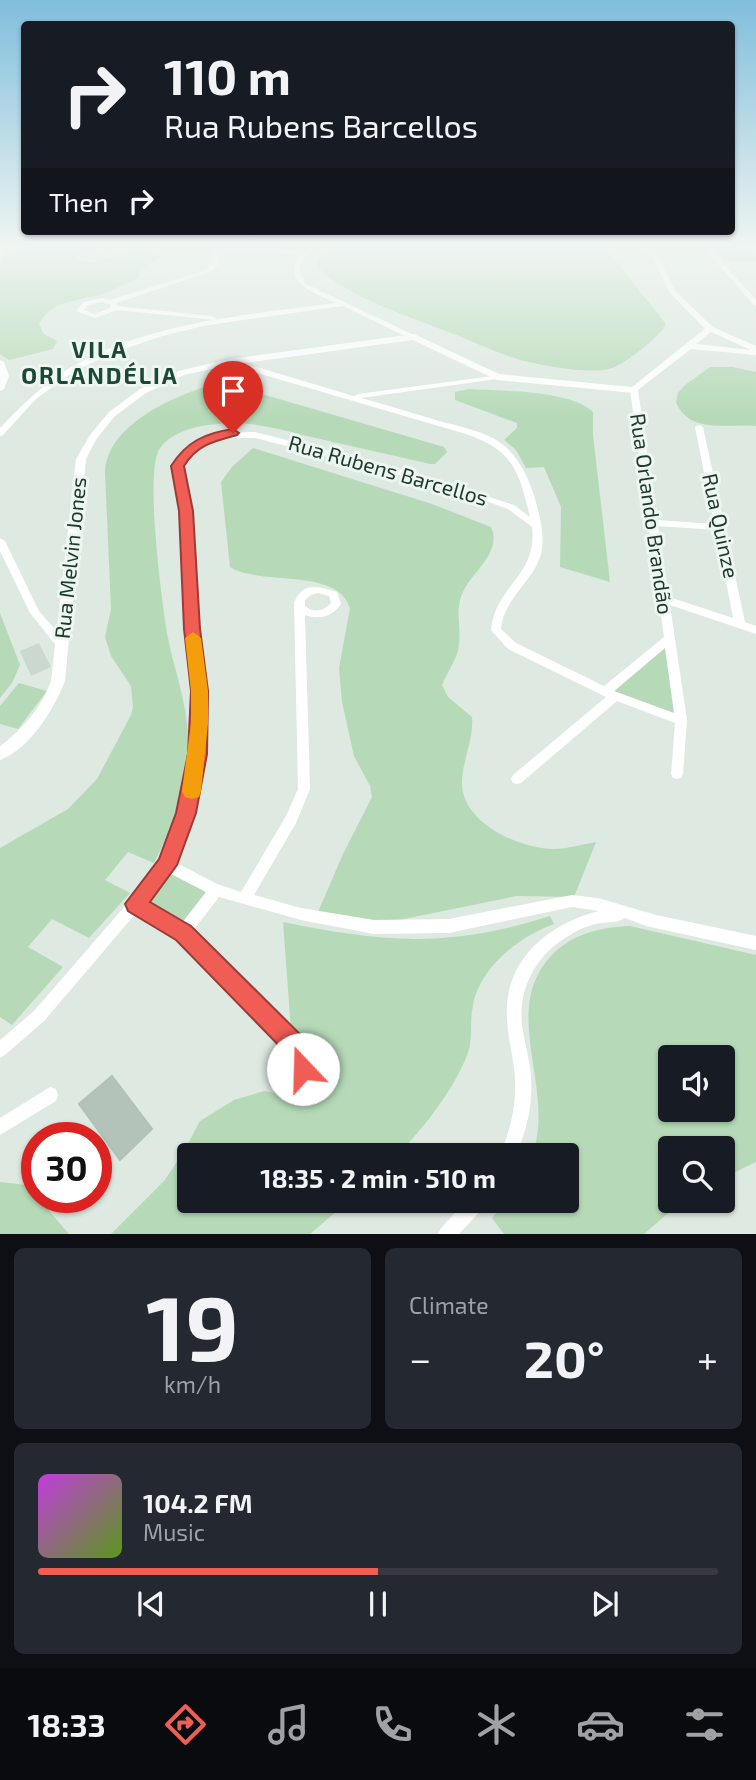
<!DOCTYPE html>
<html lang="en">
<head>
<meta charset="utf-8">
<style>
	:root { --surface:#171b24; --page:#242831; --text:#f1f3f6; --muted:#9ea1a6; --line:#363941; --accent:#ef5d54 }
	body { margin:0; font-family:"Exo 2",sans-serif; background:var(--page); color:var(--text); height:100vh; display:flex; flex-direction:column; font-size:26px; white-space:nowrap }
	* { box-sizing:border-box; margin:0 }
	p { font-size:23px; color:var(--muted) }
	.icon { flex:none; width:38px; height:38px; fill:none; stroke:currentColor; stroke-width:2; stroke-linecap:round; stroke-linejoin:round }
	.map { position:relative; height:1234px; overflow:hidden }
	.drawer { display:flex; flex-direction:column; gap:14px; padding:14px; background:#0d0f14; flex:1 }
	.drawer>* { flex:none }
	.top-card { position:absolute; left:21px; top:21px; width:714px; height:214px; border-radius:7px; box-shadow:0 2px 5px #0004; background:#171b24; color:var(--text); overflow:hidden }
	.controls { position:absolute; left:658px; top:1045px; display:grid; gap:14px }
	.controls a { display:grid; place-items:center; width:77px; height:77px; border-radius:7px; background:var(--surface); box-shadow:0 2px 5px #0004; font-size:35px }
	.speed { position:absolute; left:21px; top:1122px; display:flex; gap:14px; font-size:35px; font-weight:700; text-align:center }
	.speed>* { display:grid; place-content:center; width:91px; height:91px; border-radius:50%; background:var(--surface); box-shadow:0 2px 5px #0004; line-height:1 }
	.speed .limit { border:10px solid #d22; background:#fff; color:#111 }
	.pin { position:absolute; display:grid; place-items:center; width:60px; height:60px; color:#fff; margin:-72px -30px; border-radius:50% 50% 50% 0; rotate:-45deg; box-shadow:0 0 7px #0007 }
	.pin .icon { rotate:45deg }
	.me { position:absolute; width:77px; margin:-38px; rotate:339deg; stroke-linejoin:round; filter:drop-shadow(0 0 5px #0008) }
	.turn { display:flex; align-items:center; gap:24px; height:147px; padding:0 28px; font-size:32px }
	.turn .icon { width:91px; height:91px; stroke-width:2.5 }
	.turn b { display:block; font-size:49px; line-height:60px }
	.then { display:flex; align-items:center; height:66px; padding:0 28px; background:#0003; gap:14px; font-size:26px }
	.big { font-size:52px; font-weight:700; line-height:1.1 }
	.drawer .card { flex:1; display:flex; flex-direction:column; justify-content:center; gap:10px; min-width:0; padding:0 24px; border-radius:10px; background:var(--page) }
	.drawer .dial { align-items:center; gap:0 }
	.dial b { font-size:91px; line-height:1 }
	.song { display:flex; align-items:center; gap:21px }
	.cover { width:84px; height:84px; border-radius:10px; background:linear-gradient(135deg,hsl(290 70% 55%),hsl(90 70% 35%)) }
	.played { height:7px; border-radius:4px; background:linear-gradient(90deg,var(--accent) 50%,var(--line) 50%) }
	.keys { display:flex; justify-content:space-around; direction:ltr }
	.heat { display:flex; justify-content:space-between; align-items:center; font-size:38px; direction:ltr }
	.drawer .tiles { flex:1; display:grid; gap:14px; grid-template-columns:1fr 1fr }
	.card:last-child { grid-column:span 2 }
	.trip { position:absolute; left:177px; top:1143px; width:402px; height:70px; border-radius:7px; background:var(--surface); box-shadow:0 2px 5px #0004; font-weight:700; line-height:70px; text-align:center }
	.menu { display:flex; height:112px; justify-content:space-around; align-items:center; background:#090b0e; color:var(--muted) }
	.menu .icon { width:49px; height:49px }
	.menu .on { color:var(--accent) }
	.menu b { font-size:32px; color:var(--text) }
	.map>svg:first-child { display:block }
	.built { fill:#cbd8d0 }
	.green { fill:#b6dab8; fill-rule:evenodd }
	.building { fill:#b3c3ba; stroke:#b0c2b7; stroke-width:2 }
	.lines { fill:none; stroke-linecap:round; stroke-linejoin:round }
	.minor { fill:#fff; fill-rule:evenodd }
	.tertiary { fill:#fff; fill-rule:evenodd }
	.route { fill:#ef5d54; stroke:#9b3c37; stroke-width:2 }
	.slow { fill:#f59e0b }
	.labels { text-anchor:middle; stroke-width:6; stroke-linejoin:round; paint-order:stroke }
	.street-label { font-size:21px; fill:#1f382c; stroke:#edf6f0 }
	.far-district-label { font-size:23px; font-weight:bold; letter-spacing:2px; fill:#1c4935; stroke:#edf6f0 }
</style>
</head>
<body>
<div class="map">
<svg width="756" height="1234" viewBox="0 0 756 1234">
	<rect width="100%" height="100%" fill="#dde9e1"/>
	<path class="built" d="M39,643l12,24 -20,9 -11,-25z"/>
	<g class="green">
		<path d="M23,246h73l-20,11v3c26,9 47,-14 72,-14l2,5 11,7 -20,10 -3,10c-12,5 -24,12 -36,16 -24,8 -50,5 -63,30l5,10 13,7 -4,8 -44,11 -9,-6v-88l4,-9z"/>
		<path d="M339,246h265l62,78c-5,12 -43,42 -57,45 -22,5 -63,-3 -85,-8 -22,-6 -43,-16 -65,-25 -37,-15 -117,-40 -142,-70v-5l8,-8z"/>
		<path d="M711,246h45v15h-30z"/>
		<path d="M710,367h23l23,5v54c-26,-3 -67,9 -80,-24l2,-9 7,-8z"/>
		<path d="M211,385l30,3 203,59 3,5 -12,12h-5c-38,-9 -76,-17 -114,-26 -27,-6 -55,-15 -83,-15 -25,1 -57,4 -73,25 -16,21 2,154 7,185 6,34 20,68 21,104 2,50 -12,83 -34,126l-26,-11 -23,28 25,13 -41,45 -37,-19 -24,28 35,20 -51,58 -12,-8v-169l68,-39 29,-30 34,-64 2,-8 -2,-21 -20,-30 -6,-19 6,-28 -6,-136c1,-47 66,-76 106,-88z"/>
		<path d="M469,389c32,2 101,1 124,23v23l17,147 -50,-15 1,-60 -17,-40 -18,1 -10,-18 -12,-10 13,-12v-5l-62,-23v-8z"/>
		<path d="M253,448l179,56 59,23c11,25 -17,43 -27,63 -11,20 -1,39 -6,60 -3,12 -11,23 -16,35l6,12 24,20c2,23 -11,46 -10,69 3,38 58,63 92,63 14,0 29,-5 42,-7l-22,55 -57,-1 -138,28 -61,-12 25,-58 29,-57 -2,-11 -16,-30 -12,-54 -3,-34 11,-60c-12,-41 -91,-22 -120,-41l-9,-85 11,-15z"/>
		<path d="M0,613l20,52 -8,18 -12,15z"/>
		<path d="M666,647l10,68 -64,-22z"/>
		<path d="M19,683l28,8 -29,38 -18,-5v-18z"/>
		<path d="M172,872l38,19 -25,34 -38,-21z"/>
		<path d="M550,916l4,8c-34,12 -74,43 -81,81 -4,18 1,36 -7,53 -15,35 -42,70 -69,97h-208v45l160,1 -39,33h-199l53,-53 19,-28 17,-32 34,-21 30,-9 35,7 12,-1 13,-10 8,-12 -1,-13 -40,-32 -8,-108c102,21 167,26 267,-6z"/>
		<path d="M630,926l126,29v207l-33,16v-30h-53v52l12,1 -38,33h-140l-12,-16 14,-17 61,-1v-45h-35c25,-64 -33,-143 19,-199 20,-22 50,-29 79,-30zM723,1057v53h-53v-53z"/>
		<path d="M0,1182l27,3 42,49h-69z"/>
	</g>
	<path class="building" d="M112,1076l40,53 -32,31 -41,-56z"/>
	<g class="lines">
		<g class="minor">
			<path d="M1,246h6l-4,9 -3,2z"/>
			<path d="M99,246h7l-9,6h-4v-2z"/>
			<path d="M210,246h25l69,4 6,-4h7c-13,12 -24,18 -11,38l112,53 -7,2 -68,-33 -93,13 -47,7 -44,11 -44,15 -42,20 -37,27 -33,36 -3,1v-8c21,-22 42,-43 68,-59 80,-47 178,-54 268,-66 -20,-10 -58,-21 -35,-49l-84,-6 1,17 -8,7 -94,31 1,3 95,10 4,2 -1,2 -98,-10 -22,8 -19,-7 8,-9 18,-4 8,2 96,-30 6,-6zM102,302l8,2v4l-15,6 -11,-4 4,-5z"/>
			<path d="M642,246h6l9,8 18,37 38,36v4h-6l-37,-38 -19,-38z"/>
			<path d="M702,246h6l48,54v6l-2,-1z"/>
			<path d="M0,360l4,2 5,14 -5,13 -4,2z"/>
			<path d="M227,360h6l121,36 4,-2 142,-19v4h-3l-136,19c26,7 52,15 78,23 22,6 52,11 69,28 15,15 24,37 29,57 4,15 8,32 4,48 -8,28 -37,44 -40,75l15,14 88,43 60,-49 -34,-247 4,-2 4,2 19,130 57,4 -19,-97 4,-2 4,2 42,195 11,4v8l-86,-29 17,115 -4,54 -2,4 -4,1 -4,-1 -2,-4 4,-51 -58,-22 -96,82 -4,1 -4,-1 -2,-4 2,-4 93,-78 -98,-48 -17,-19c4,-44 47,-55 41,-103l-24,-18 -28,-10 -67,-21 -158,-40h-38l-14,6 -18,15 -3,13 9,39 6,118 8,62 -1,63 -12,59 -17,49 42,22 24,8 45,-76 12,-27 -4,-186c8,-22 25,-17 43,-11l4,12c-9,13 -21,16 -36,11l5,174 -14,34 -42,72 47,13 73,12 75,-1 123,-24 26,3 58,17 100,21v14l-110,-24 -21,-8c-7,5 -16,4 -25,5 -11,2 -21,6 -30,12 -32,18 -52,51 -48,89 2,18 8,35 9,53 2,27 -4,53 -15,78h-16c9,-22 15,-43 15,-67 1,-24 -7,-46 -8,-69 -4,-58 40,-95 92,-108l-27,-4 -123,26 -75,1 -73,-14 -82,-23 -27,35 120,119 4,-1 12,5 5,17c-8,18 -18,22 -35,11l-3,-14 4,-9 -121,-122 -41,-26 -93,109 -39,34 -5,3v-18l34,-29 97,-112 31,-37 18,-49 12,-59 1,-63 -6,-62 -6,-118 -7,-39 4,-16 19,-16 16,-7 42,-1 164,42 95,31 16,12c-11,-46 -17,-67 -64,-83l-239,-70zM658,526l58,4 17,88 -64,-21zM318,593l11,3 2,7c-8,9 -17,10 -26,3v-6l6,-5zM665,648l9,65 -60,-22zM169,873l37,19 -25,32 -35,-22zM314,1066h2l1,4 -5,3 -1,-3z"/>
			<path d="M0,538l5,3 34,70 27,31 1,3 -1,3h-8l-28,-35 -30,-62z"/>
			<path d="M50,1087l6,2 2,6 -2,6 -56,34v-17z"/>
			<path d="M467,1200h20l-2,6 -26,28h-21l3,-6z"/>
		</g>
		<path class="tertiary" d="M707,327h6l43,19v9l-65,-6 -57,44 -137,-13 -84,-40 -183,25 -46,10 -38,18 -31,23 -18,22 -11,21 -21,222c-11,28 -35,68 -65,79v-14c23,-17 41,-38 51,-65l25,-222 14,-24 19,-23 31,-23 38,-18 52,-12 184,-25 85,40 133,13zM711,332l40,18 -55,-6z"/>
	</g>
	<linearGradient id="sky" x2="0" y2="1"><stop stop-color="#80bedc"/><stop offset="0.59" stop-color="#f0f5f2"/><stop offset="1" stop-color="#f0f5f2" stop-opacity="0"/></linearGradient>
	<rect width="756" height="418" fill="url(#sky)"/>
	<path class="route" d="M233,429l6,4 -2,2c-23,6 -40,10 -53,31l9,45 7,118 8,62 -1,63 -11,59 -19,52 -27,37 41,24 126,125 4,8c-5,10 -8,17 -18,22l-9,-4 -3,-8 3,-8 -118,-121 -48,-29 -3,-7 34,-45 17,-46 12,-59 3,-63 -7,-62 -5,-118 -8,-45c15,-24 34,-33 62,-37z"/>
	<path class="slow" d="M193,632l8,6 7,53v32l-7,68 -2,6 -7,2 -7,-2 -3,-6 9,-68v-32l-6,-53z"/>
	<g class="labels">
		<g class="street-label">
			<text transform="translate(388 471) rotate(16)" y="7">Rua Rubens Barcellos</text>
			<text transform="translate(651 514) rotate(82)" y="7">Rua Orlando Brandão</text>
			<text transform="translate(720 526) rotate(78)" y="7">Rua Quinze</text>
			<text transform="translate(71 558) rotate(-84)" y="7">Rua Melvin Jones</text>
		</g>
		<g class="far-district-label">
			<text x="100" y="358">VILA<tspan x="100" dy="26">ORLANDÉLIA</tspan></text>
		</g>
	</g>
</svg>
<div class="controls">
<a><svg class="icon" aria-label="sound" viewBox="0 0 24 24"><path d="M4 9h4l5-4v14l-5-4H4zM17 9q2 3 0 6"/></svg></a>
<a><svg class="icon" aria-label="search" viewBox="0 0 24 24"><circle cx="10" cy="10" r="6"/><path d="M15 15l6 6"/></svg></a>
</div>
<div class="speed"><div class="limit">30</div></div>
<div class="pin" style="left:233px;top:433px;background:#d93025"><svg class="icon" aria-label="arrive" viewBox="0 0 24 24"><path d="M6 21V4h12l-3 4 3 4H6"/></svg></div>
<svg class="me" style="left:303px;top:1069px" viewBox="-20 -20 40 40"><circle r="19" fill="#fff"/><path d="M0-13L10 11 0 6-10 11z" fill="#ef5d54"/></svg>
<div class="trip">18:35 · 2 min · 510 m</div>
<div class="top-card">
<div class="turn"><svg class="icon" aria-label="right" viewBox="0 0 24 24"><path d="M7 20v-9h11M14 6l5 5-5 5"/></svg><div><b>110 m</b>Rua Rubens Barcellos</div></div>
<div class="then">Then<svg class="icon" aria-label="right" viewBox="0 0 24 24"><path d="M7 20v-9h11M14 6l5 5-5 5"/></svg></div>
</div>
</div>
<section class="drawer">
<div class="tiles">
<div class="card dial"><b>19</b><p>km/h</p></div>
<div class="card"><p>Climate</p>
<div class="heat"><a>−</a><b class="big">20°</b><a>+</a></div>
</div>
<div class="card">
<div class="song"><i class="cover"></i><div><b>104.2 FM</b><p>Music</p></div></div>
<div class="played"></div>
<div class="keys"><svg class="icon" aria-label="previous" viewBox="0 0 24 24"><path d="M18 5L8 12l10 7zM5 5v14"/></svg><svg class="icon" aria-label="pause" viewBox="0 0 24 24"><path d="M8 5v14M16 5v14"/></svg><svg class="icon" aria-label="next" viewBox="0 0 24 24"><path d="M6 5l10 7-10 7zM19 5v14"/></svg></div>
</div>
</div>
</section>
<nav class="menu">
<b>18:33</b>
<svg class="icon on" aria-label="directions" viewBox="0 0 24 24"><path d="M12 3l9 9-9 9-9-9zM9 14v-3h6M13 9l2 2-2 2"/></svg>
<svg class="icon" aria-label="music" viewBox="0 0 24 24"><path d="M9 18V5l10-2v13"/><circle cx="6" cy="18" r="3"/><circle cx="16" cy="16" r="3"/></svg>
<svg class="icon" aria-label="phone" viewBox="0 0 24 24"><path d="M5 4h4l2 5-3 2q2 4 5 5l2-3 5 2v4C11 20 4 13 5 4z"/></svg>
<svg class="icon" aria-label="climate" viewBox="0 0 24 24"><path d="M12 3v18M4 7l16 10M4 17L20 7"/></svg>
<svg class="icon" aria-label="car" viewBox="0 0 24 24"><path d="M5 17H2v-5l4-1 3-4h7l3 4 3 1v5h-3M9 17h6M6 11h13"/><circle cx="7" cy="17" r="2"/><circle cx="17" cy="17" r="2"/></svg>
<svg class="icon" aria-label="filters" viewBox="0 0 24 24"><path d="M4 7h16M4 17h16"/><circle cx="9" cy="7" r="2"/><circle cx="15" cy="17" r="2"/></svg>
</nav>
</body>
</html>
